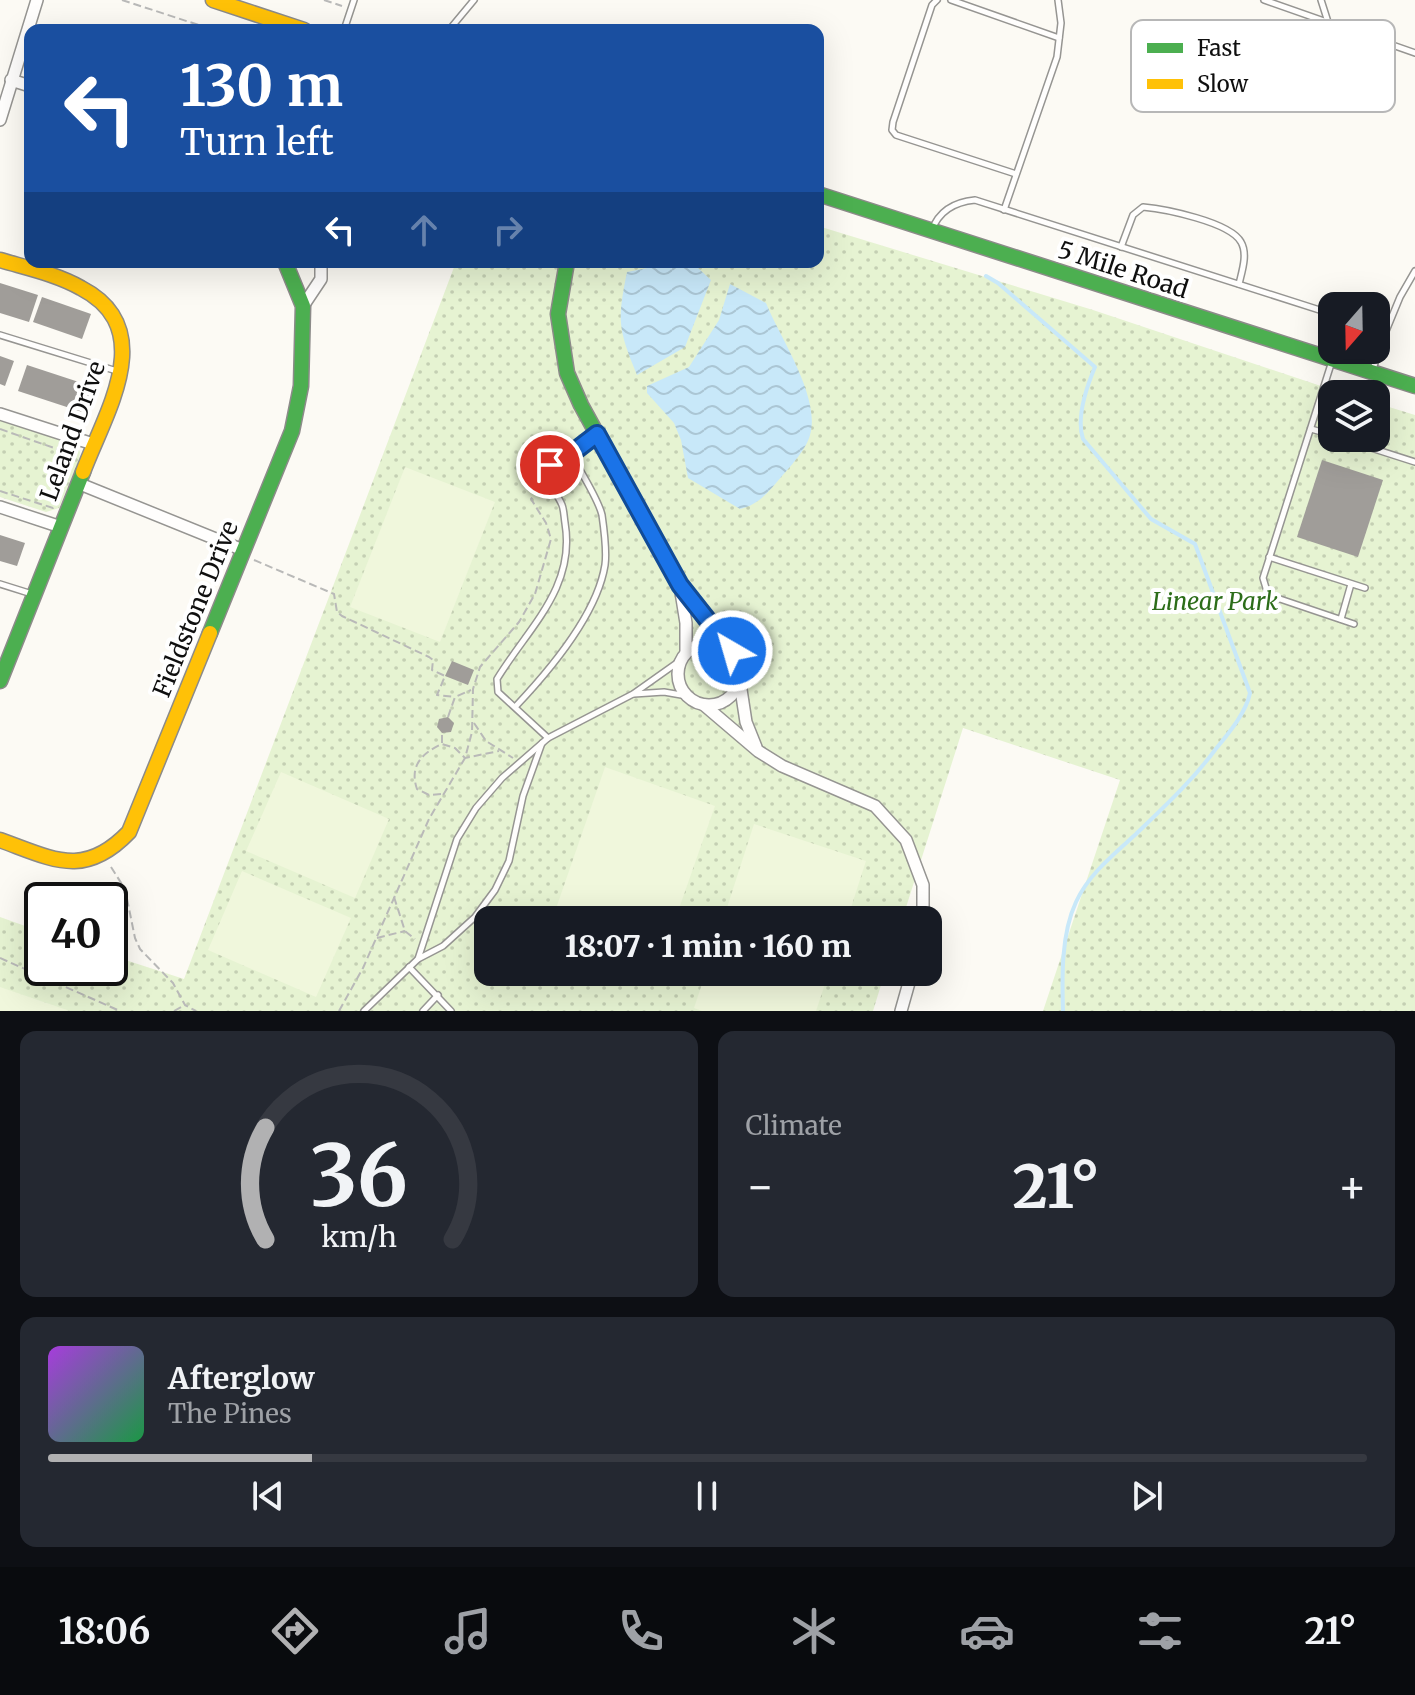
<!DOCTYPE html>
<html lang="en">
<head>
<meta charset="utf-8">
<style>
	:root { --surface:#171b24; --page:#242831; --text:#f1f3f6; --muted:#9ea1a6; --line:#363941; --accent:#b1b1b2 }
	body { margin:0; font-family:Merriweather,serif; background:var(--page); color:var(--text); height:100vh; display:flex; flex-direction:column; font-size:30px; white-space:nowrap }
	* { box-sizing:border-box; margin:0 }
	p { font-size:26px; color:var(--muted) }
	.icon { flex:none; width:44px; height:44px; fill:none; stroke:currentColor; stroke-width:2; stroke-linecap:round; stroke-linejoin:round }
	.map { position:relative; height:1011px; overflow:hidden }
	.side { display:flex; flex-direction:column; gap:20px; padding:20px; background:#0d0f14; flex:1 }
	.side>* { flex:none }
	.banner { position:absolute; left:24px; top:24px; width:800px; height:244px; border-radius:16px; box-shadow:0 8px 32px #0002; background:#1a4fa0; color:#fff; overflow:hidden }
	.needle { width:52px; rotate:200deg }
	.tools { position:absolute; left:1318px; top:292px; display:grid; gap:16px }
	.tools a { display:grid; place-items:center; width:72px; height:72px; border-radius:16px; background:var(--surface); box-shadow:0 8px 32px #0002; font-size:40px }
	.speed { position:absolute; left:24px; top:882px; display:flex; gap:16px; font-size:40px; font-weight:700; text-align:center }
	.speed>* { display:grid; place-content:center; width:104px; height:104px; border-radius:50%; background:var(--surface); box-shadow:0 8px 32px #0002; line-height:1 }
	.speed .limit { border:4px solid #111; border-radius:12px; background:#fff; color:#111 }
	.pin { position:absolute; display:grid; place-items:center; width:68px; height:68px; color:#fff; margin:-34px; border:4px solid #fff; border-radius:50%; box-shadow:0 2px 8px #0007 }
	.me { position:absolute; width:88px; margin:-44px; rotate:322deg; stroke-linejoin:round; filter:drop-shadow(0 0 6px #0008) }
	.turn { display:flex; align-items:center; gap:28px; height:168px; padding:0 24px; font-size:36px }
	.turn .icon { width:104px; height:104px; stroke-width:2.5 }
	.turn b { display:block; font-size:56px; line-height:68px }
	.lanes { display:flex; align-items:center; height:76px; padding:0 24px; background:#0003; justify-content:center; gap:40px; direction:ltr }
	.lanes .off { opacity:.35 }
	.big { font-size:60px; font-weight:800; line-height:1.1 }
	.side .widget { flex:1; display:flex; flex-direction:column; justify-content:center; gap:12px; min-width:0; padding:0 28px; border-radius:16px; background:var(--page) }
	.side .dial { align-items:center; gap:0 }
	.dial svg { height:208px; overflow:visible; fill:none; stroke:var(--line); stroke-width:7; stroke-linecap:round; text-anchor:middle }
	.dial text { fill:var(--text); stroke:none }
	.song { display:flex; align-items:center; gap:24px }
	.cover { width:96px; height:96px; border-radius:12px; background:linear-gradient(135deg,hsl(280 70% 55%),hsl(140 70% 35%)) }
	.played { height:8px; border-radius:4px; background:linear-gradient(90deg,var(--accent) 20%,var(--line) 20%) }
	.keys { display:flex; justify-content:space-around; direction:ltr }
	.heat { display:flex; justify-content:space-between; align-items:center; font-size:44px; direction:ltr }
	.side .tiles { flex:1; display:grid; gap:20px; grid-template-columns:1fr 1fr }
	.widget:last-child { grid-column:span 2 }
	.trip { position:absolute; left:474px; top:906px; width:468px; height:80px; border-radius:16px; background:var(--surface); box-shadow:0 8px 32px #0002; font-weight:800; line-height:80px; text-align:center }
	.menu { display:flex; height:128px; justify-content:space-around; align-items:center; background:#090b0e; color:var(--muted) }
	.menu .icon { width:56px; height:56px }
	.menu .active { color:var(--accent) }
	.menu b { font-size:36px; color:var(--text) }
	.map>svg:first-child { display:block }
	.park { fill:url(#park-dots) }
	.pitch { fill:#f0f7dc }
	.water { fill:url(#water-waves) }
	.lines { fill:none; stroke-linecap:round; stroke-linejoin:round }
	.stream { stroke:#c8e8f9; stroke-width:4 }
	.building { fill:#a09d99 }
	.lane-casing { stroke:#969592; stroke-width:8 }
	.street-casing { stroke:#969592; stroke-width:14 }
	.fast-casing { stroke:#8c8b89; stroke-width:17 }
	.slow-casing { stroke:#8c8b89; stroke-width:17 }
	.path { stroke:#b9b9b8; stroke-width:2; stroke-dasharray:8 4; stroke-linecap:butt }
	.lane { stroke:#fffefd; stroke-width:5 }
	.street { stroke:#fffefd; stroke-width:11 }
	.fast { stroke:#4caf50; stroke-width:14 }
	.slow { stroke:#ffc107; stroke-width:14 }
	.route-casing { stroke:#114b97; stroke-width:20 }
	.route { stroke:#1a73e8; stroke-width:14 }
	.labels { text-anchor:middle; stroke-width:8; stroke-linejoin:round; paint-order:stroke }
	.street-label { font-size:24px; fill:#0f0f0f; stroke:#fff }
	.park-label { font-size:24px; font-style:italic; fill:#2c6d19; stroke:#fff }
	.key { fill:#fff; stroke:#b7b7b7; stroke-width:2 }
	.key-label { font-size:22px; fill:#0f0f0f }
</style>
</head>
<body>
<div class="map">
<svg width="1415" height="1011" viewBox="0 0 1415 1011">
	<defs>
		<pattern id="park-dots" width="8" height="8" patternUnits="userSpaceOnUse" patternTransform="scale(2)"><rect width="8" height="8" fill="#e6f3d2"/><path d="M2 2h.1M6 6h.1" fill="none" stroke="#c4cfb3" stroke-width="1.8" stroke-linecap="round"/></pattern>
		<pattern id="water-waves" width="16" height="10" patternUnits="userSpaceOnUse" patternTransform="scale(2)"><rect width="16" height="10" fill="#c8e8f9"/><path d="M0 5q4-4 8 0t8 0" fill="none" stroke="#abc6d4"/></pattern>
	</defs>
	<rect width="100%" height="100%" fill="#fcfaf4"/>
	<g class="park">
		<path d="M818,226l275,84 252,84h-13v44h44v-35l39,12v596h-372l77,-231 -157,-52 -61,192h-414v52h397l-12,39h-873v-94l42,15v36h68v-13l74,24 272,-717h362z"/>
		<path d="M0,418l77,28 3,6 -1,8 -20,48 -13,4 -46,-15z"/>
	</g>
	<g class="pitch">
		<path d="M405,467l90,35 -55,140 -90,-35z"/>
		<path d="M605,767l110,39 -40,114h-123z"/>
		<path d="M281,772l108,47 -34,79 -109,-47z"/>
		<path d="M754,824l112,37 -19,59h-124z"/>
		<path d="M242,871l109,47 -35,79 -108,-47z"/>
		<path d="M706,972h123l-13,39h-114l-8,-3z"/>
		<path d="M0,987l70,24h-70z"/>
	</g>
	<g class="water">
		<path d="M673,263l25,5 13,12 -26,67 -48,28c-19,-46 -20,-54 -10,-103z"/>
		<path d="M730,284l36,19c14,35 55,94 44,132 -3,13 -19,31 -28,41 -13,15 -22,28 -42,33l-52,-31 -7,-38 -7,-17 -27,-30v-7l42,-19 30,-47z"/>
	</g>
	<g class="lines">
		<path class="stream" d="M986,276l12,7 97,84c-8,19 -19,51 -12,72l68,80 44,25 55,149c-4,20 -22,41 -35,57 -23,31 -51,57 -79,84 -22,20 -48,41 -60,68 -15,32 -14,75 -13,109"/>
	</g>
	<g class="building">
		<path d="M0,283l38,12 -9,27 -29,-9z"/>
		<path d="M42,297l49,17 -9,25 -49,-17z"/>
		<path d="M0,356l14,5 -9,25 -5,-2z"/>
		<path d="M27,365l67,22 -9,26 -67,-22z"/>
		<path d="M1322,460l61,20 -25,77 -61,-20z"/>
		<path d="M0,535l25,8 -8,23 -17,-5z"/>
		<path d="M452,661l22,9 -6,15 -23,-9z"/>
		<path d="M448,717l6,6 -3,9 -9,1 -5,-6 2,-8z"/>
	</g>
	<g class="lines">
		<g class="lane-casing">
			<g id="lane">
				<path d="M937,0l-5,5 -39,117 -1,8 4,5 120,39"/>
				<path d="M951,0l108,38"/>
				<path d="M1264,0l151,53"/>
				<path d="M1321,0l7,22"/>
				<path d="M344,30l10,-30"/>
				<path d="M449,30l25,-30"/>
				<path d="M1004,210l53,-153 4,-34 -3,-23"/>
				<path d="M932,230c7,-19 22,-28 43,-30l357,114"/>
				<path d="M1121,247l12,-32 10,-8c22,2 87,15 98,35 7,12 1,29 -2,42"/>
				<path d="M1386,331l14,-34 15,-26"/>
				<path d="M0,335l120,37"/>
				<path d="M1332,361l-69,217 3,10 8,9 80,27"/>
				<path d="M1372,372l14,-41 -10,-3"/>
				<path d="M1311,429l21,6"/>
				<path d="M1340,438l75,24"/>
				<path d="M1269,557l96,31"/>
				<path d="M0,584l32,10"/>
				<path d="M1341,619l10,-35"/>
				<path d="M634,694l30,-2 23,4"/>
				<path d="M516,706c34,-36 81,-91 89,-141 2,-14 -1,-36 -3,-50 -4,-17 -22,-44 -31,-61"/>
				<path d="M548,738l-50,-46 -1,-13c31,-51 79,-91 68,-156 -1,-6 -1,-13 -3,-18 -5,-12 -14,-21 -18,-33 11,-13 38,-26 52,-37"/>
				<path d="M418,959l39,-120 19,-31 26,-30 46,-40 85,-44 48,-34"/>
				<path d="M409,967l42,44"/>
				<path d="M364,1011l54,-52 25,-13 32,-29 20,-27 14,-29 14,-65 19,-53"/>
				<path d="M423,1011l15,-16"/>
			</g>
		</g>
		<g class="street-casing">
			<g id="street">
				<path d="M11,80l19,6"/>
				<path d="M0,120l37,-120"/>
				<path d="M303,306l18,-27v-17"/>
				<path d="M0,414l93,30"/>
				<path d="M80,484l163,66"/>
				<path d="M0,507l61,20"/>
				<path d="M680,586l6,37v29"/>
				<circle cx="709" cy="674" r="31"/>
				<path d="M740,683l6,39 10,25"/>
				<path d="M704,705l54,46 24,15 93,40 31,34 17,45v35"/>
				<path d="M901,1011l11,-39"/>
			</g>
		</g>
		<g class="fast-casing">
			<g id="fast">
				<path d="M818,194l597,192"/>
				<path d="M567,262l-9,52 9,59 14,32 99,180 52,66"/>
				<path d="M210,633l82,-202 9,-45 2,-80 -18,-44"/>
				<path d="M0,681l83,-209"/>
			</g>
		</g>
		<g class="slow-casing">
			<g id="slow">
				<path d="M213,0l91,30"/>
				<path d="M0,260c27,8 56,14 81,28 79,41 24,125 2,184"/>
				<path d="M0,840c53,19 84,39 129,-8l81,-199"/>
			</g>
		</g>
		<g class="path">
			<path d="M122,0l92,30"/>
			<path d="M324,0l18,6"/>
			<path d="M0,429l74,26"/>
			<path d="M0,491l53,17 5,-14"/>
			<path d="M61,494l-10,-11 2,-9 7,-8 10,-2"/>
			<path d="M254,560l80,34 3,18 5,4 87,41 4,3 -1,10 13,6 -8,19 18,2"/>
			<path d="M448,717l7,-20 16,-7"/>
			<path d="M474,723l12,18 27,17"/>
			<path d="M442,743v-10"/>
			<path d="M441,794l-12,1 -12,-6c-8,-23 5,-36 25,-45l13,4 10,10 34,-7"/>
			<path d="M111,867l14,22 10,49 5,11 33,34 12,22 11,6"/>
			<path d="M394,897l11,34 10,8"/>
			<path d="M377,938l28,-7"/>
			<path d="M0,958l120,53"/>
			<path d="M174,1011l9,-5"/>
			<path d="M339,1011l24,-43 66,-149 36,-61 7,-26 1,-43 7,-22 39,-45 16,-28 16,-55 -5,-16 -15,-24 10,-9"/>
		</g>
		<use href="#lane" class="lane"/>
		<use href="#street" class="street"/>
		<use href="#fast" class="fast"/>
		<use href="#slow" class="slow"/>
	</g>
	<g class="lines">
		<g class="route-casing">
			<path id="route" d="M550,465l21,-11 26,-20 83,151 52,66"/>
		</g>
		<use href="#route" class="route"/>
	</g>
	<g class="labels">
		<g class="street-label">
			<text transform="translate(1123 270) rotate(18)" y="8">5 Mile Road</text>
			<text transform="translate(73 431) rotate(-70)" y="8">Leland Drive</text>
			<text transform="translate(196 609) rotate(-68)" y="8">Fieldstone Drive</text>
		</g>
		<g class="park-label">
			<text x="1215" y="610">Linear Park</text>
		</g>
	</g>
	<rect x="1131" y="20" width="264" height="92" rx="12" class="key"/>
	<rect x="1147" y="43" width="36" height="10" fill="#4caf50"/>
	<rect x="1147" y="79" width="36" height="10" fill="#ffc107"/>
	<g class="key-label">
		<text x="1197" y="56">Fast</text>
		<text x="1197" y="92">Slow</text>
	</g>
</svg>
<div class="tools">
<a><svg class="needle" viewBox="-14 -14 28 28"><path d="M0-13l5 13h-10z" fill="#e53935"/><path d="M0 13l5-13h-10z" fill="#9ea1a6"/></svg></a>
<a><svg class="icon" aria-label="layers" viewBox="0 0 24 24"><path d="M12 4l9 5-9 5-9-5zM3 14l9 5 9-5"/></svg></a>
</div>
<div class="speed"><div class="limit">40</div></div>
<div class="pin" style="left:550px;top:465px;background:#d93025"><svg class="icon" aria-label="arrive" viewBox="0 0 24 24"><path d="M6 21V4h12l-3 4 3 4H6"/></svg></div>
<svg class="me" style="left:732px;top:651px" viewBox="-20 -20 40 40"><circle r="17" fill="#1a73e8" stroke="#fff" stroke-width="3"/><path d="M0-11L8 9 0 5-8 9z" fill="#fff"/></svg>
<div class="trip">18:07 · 1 min · 160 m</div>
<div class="banner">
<div class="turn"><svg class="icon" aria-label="left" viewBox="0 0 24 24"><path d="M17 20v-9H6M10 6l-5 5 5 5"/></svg><div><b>130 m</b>Turn left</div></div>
<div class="lanes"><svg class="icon" aria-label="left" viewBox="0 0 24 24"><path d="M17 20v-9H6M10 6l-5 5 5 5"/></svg><svg class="icon off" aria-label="ahead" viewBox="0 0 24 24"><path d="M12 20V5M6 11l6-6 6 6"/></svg><svg class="icon off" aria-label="right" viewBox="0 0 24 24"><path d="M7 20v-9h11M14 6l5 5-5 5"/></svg></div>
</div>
</div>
<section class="side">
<div class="tiles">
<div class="widget dial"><svg viewBox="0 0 100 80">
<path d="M14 69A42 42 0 1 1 86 69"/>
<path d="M14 69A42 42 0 0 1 14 26" stroke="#b1b1b2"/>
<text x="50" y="56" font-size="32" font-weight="700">36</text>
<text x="50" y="72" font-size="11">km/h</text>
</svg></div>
<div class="widget"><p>Climate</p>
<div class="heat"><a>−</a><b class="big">21°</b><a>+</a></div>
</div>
<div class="widget">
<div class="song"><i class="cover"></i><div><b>Afterglow</b><p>The Pines</p></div></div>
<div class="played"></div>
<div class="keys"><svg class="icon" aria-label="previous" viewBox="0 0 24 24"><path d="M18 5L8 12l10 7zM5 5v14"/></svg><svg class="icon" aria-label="pause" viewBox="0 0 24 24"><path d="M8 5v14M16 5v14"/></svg><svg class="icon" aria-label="next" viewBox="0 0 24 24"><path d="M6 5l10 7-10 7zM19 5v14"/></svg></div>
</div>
</div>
</section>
<nav class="menu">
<b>18:06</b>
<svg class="icon active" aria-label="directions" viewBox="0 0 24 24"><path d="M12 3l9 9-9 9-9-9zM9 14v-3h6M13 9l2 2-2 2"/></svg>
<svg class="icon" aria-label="music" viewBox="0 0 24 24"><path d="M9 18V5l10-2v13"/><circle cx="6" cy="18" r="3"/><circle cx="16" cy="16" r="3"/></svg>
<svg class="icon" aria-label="phone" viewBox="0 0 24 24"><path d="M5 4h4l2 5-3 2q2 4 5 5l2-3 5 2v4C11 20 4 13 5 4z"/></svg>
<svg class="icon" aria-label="climate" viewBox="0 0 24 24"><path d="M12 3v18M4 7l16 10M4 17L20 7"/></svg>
<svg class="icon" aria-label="car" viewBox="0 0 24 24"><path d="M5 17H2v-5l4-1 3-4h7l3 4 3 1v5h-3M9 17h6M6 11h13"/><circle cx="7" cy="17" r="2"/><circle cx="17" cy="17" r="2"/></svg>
<svg class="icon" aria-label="filters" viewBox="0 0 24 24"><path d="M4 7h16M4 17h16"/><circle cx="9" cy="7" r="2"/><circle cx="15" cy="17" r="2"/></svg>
<b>21°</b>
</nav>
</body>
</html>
